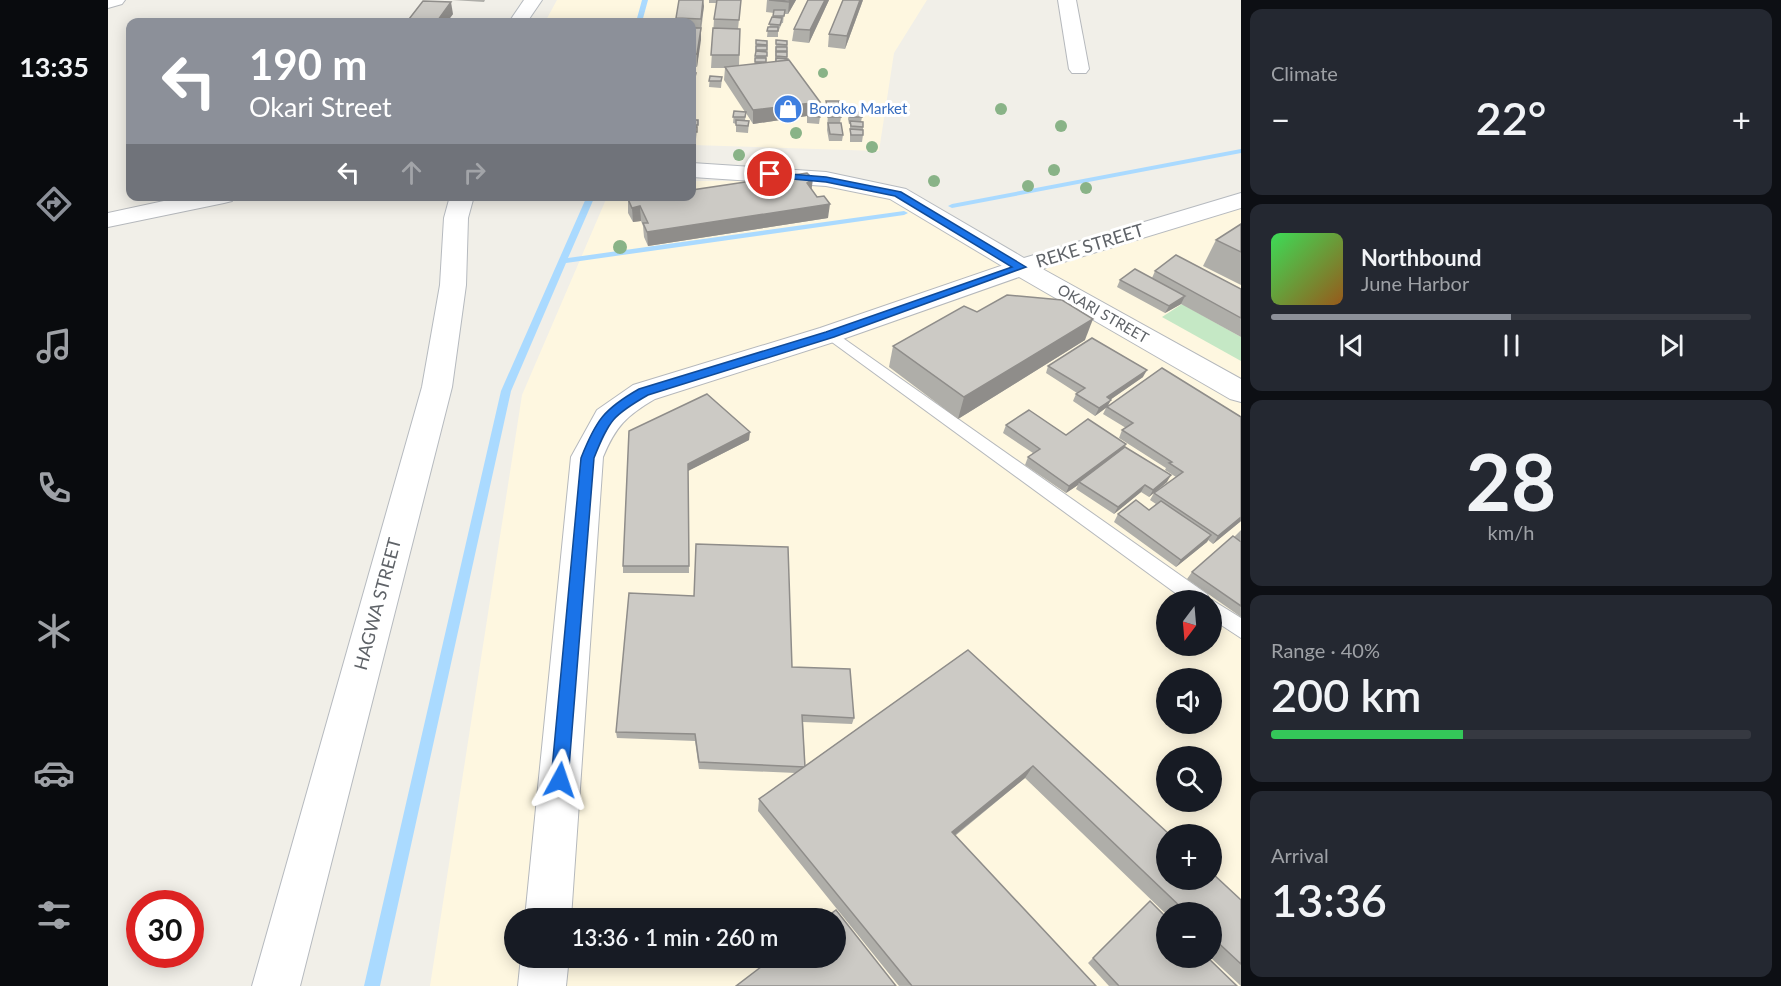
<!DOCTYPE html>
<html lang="en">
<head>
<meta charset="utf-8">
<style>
	:root { --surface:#171b24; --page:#242831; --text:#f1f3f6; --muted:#9ea1a6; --line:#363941; --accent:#8c9099 }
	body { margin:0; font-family:Lato,sans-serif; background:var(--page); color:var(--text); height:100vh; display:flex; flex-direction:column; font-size:22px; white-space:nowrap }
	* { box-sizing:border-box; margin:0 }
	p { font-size:20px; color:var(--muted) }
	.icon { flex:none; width:33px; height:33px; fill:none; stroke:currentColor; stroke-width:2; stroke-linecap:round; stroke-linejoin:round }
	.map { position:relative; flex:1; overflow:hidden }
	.drawer { display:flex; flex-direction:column; gap:9px; padding:9px; background:#0d0f14; width:540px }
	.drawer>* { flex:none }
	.banner { position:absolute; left:18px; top:18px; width:570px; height:183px; border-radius:12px; box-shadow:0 3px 15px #0003; background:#8c9099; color:#fff; overflow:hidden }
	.needle { width:39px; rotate:196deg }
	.buttons { position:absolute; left:1048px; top:590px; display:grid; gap:12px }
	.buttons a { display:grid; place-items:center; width:66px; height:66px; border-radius:50%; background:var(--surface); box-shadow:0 3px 15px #0003; font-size:30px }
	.speed { position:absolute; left:18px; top:890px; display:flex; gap:12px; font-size:30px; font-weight:700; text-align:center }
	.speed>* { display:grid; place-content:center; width:78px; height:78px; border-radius:50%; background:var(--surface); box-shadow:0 3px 15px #0003; line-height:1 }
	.speed .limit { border:9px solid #d22; background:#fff; color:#111 }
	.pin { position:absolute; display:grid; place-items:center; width:51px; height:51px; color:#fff; margin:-26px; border:3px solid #fff; border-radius:50%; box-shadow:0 2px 6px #0007 }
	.me { position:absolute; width:66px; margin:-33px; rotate:5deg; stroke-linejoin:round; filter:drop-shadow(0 0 4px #0008) }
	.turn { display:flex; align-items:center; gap:21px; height:126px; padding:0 24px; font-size:27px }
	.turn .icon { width:78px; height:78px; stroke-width:2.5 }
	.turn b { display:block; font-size:42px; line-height:51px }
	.lanes { display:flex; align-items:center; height:57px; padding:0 24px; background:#0003; justify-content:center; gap:30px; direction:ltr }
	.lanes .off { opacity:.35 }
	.big { font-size:45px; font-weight:600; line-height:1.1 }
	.drawer .card { flex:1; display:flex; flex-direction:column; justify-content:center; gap:9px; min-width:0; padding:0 21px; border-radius:12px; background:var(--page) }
	.drawer .dial { align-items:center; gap:0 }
	.dial b { font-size:78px; line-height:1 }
	.song { display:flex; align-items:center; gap:18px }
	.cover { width:72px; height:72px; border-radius:9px; background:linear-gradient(135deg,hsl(130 70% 55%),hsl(30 70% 35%)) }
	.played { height:6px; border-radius:3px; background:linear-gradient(90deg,var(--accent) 50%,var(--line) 50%) }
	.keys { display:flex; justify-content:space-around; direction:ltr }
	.heat { display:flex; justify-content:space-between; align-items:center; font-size:33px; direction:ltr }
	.charge { height:9px; border-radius:4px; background:linear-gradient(90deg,#34c759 40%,var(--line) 0) }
	.trip { position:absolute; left:396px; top:908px; width:342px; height:60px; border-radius:30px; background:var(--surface); box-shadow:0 3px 15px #0003; font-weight:600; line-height:60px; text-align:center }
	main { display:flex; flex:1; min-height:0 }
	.tab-bar { display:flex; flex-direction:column; width:108px; justify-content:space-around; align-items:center; background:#090b0e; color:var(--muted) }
	.tab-bar .icon { width:42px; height:42px }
	.tab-bar .selected { color:var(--accent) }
	.tab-bar b { font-size:27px; color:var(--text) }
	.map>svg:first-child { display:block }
	.commercial { fill:#fef7e0; fill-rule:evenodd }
	.green { fill:#c5e8c5 }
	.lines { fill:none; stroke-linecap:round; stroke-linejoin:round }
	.stream { fill:#aadaff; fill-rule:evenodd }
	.lane-casing { stroke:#b5b8bc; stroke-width:2 }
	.street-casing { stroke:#b5b8bc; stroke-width:2 }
	.secondary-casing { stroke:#b6babf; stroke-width:2 }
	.lane { fill:#fff; fill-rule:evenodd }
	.street { fill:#fff; fill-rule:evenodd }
	.secondary { fill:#fff; fill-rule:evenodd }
	.tree { fill:#89b387 }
	.wall { fill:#afaea9 }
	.shaded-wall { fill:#8f8d8a }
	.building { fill:#cccac5; stroke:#8f8d8a; stroke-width:1.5 }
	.route { fill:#1a73e8; stroke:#114b97; stroke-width:1.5 }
	.labels { text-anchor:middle; stroke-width:6; stroke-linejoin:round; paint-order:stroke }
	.far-shop-label { font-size:15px; fill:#366cbe; stroke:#fff; text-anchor:start }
	.far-street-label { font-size:15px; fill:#5f6368; stroke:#fff }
	.street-label { font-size:18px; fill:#5f6368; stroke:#fff }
</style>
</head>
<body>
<main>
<nav class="tab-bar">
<b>13:35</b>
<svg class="icon selected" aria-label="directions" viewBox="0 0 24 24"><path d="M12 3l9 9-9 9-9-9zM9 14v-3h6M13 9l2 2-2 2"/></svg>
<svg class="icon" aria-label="music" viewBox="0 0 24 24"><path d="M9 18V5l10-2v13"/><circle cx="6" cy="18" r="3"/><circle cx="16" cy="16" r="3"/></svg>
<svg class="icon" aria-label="phone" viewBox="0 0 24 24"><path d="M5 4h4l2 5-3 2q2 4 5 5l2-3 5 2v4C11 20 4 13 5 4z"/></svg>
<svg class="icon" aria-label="climate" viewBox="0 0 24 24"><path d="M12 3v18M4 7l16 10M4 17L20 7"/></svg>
<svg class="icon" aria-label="car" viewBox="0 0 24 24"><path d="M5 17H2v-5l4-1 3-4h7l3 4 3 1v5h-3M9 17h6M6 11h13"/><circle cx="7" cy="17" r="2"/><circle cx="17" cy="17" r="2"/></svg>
<svg class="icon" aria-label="filters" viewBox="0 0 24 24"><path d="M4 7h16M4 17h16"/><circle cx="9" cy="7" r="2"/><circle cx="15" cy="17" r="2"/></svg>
</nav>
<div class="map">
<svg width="1133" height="986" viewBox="0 0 1133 986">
	<rect width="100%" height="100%" fill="#f1efe8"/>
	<g class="commercial">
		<path d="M449,0h370l-33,53 -15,98 -187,-6v-123h-147z"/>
		<path d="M584,181h166l163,86 220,-67v786h-811l92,-591 85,-198 85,-1zM1059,600h45v45h-45zM1059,678h45v45h-45zM1059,756h45v45h-45zM1059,834h45v45h-45zM1059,912h45v45h-45zM406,918h322v39h-322z"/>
	</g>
	<path class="green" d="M1074,304l59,33v24l-79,-44z"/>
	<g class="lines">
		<g class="stream">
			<path d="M534,0h6l-6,22h-6z"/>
			<path d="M1133,149v4l-289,55 -4,-2 4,-2z"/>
			<path d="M479,196h8l-27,62 336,-47 4,2 -4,2 -338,48 -55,128 -131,595h-16l137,-595z"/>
		</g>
		<g class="lane-casing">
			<g id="lane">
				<path d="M722,329l377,265 3,6h-25l-360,-263 -3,-3 3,-3z"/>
				<path d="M1103,600h1l29,18v20l-29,-19z"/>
			</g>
		</g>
		<g class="street-casing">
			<g id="street">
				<path d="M0,0h17l-3,4 -14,4z"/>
				<path d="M950,0h18l13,69 -3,4h-14l-3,-4z"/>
				<path d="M79,196h48l-3,5 -8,2 -116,24v-14z"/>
				<path d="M913,259l9,3 211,117v23l-11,-3 -211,-122 -179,63 -185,59c-29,17 -39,27 -52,58l-32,461h-46l46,-461 26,-47 36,-25 187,-57z"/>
				<path d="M413,957h48l-3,29h-48z"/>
			</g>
		</g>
		<g class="secondary-casing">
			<g id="secondary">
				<path d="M416,0h18l-15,22h-18z"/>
				<path d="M584,163l134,9 80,17 118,69 217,-65v15l-220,67 -9,-3 -122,-73 -64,-13 -134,-9z"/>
				<path d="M342,196h24l-6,22 -2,67 -14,102 -152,599h-48l170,-599 18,-102 4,-67z"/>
			</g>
		</g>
		<use href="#lane" class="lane"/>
		<use href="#street" class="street"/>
		<use href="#secondary" class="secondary"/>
	</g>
	<g class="tree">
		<circle cx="715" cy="73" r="5"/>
		<circle cx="893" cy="109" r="6"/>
		<circle cx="953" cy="126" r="6"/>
		<circle cx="688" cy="133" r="6"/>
		<circle cx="764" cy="147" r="6"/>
		<circle cx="631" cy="155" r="6"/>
		<circle cx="946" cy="170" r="6"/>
		<circle cx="826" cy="181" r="6"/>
		<circle cx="920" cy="186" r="6"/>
		<circle cx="978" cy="188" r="6"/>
		<circle cx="512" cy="247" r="7"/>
	</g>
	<g class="wall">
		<path d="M344,0h33l-1,2z"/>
		<path d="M601,0h32l-3,29h2l-1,37 16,-2 1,-24 11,1 -1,22 9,-1 1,-22 11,1v18l32,53 1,5 -1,7 -12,-1v-7l-54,8 -7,-11 -1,7 4,1 -1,12 -12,-1v-8l-3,-1 1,-12 11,1 -21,-32 1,-12h-14l3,-49 3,-16h-8z"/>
		<path d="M659,0h29l-8,14h-4l-1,9h-1l-4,9v5h-11l1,-10h1l4,-10 1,-4 -8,-1z"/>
		<path d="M700,0h21l-20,43 -17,-2 2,-12z"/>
		<path d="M755,0l-18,49 -17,-2 1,-13z"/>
		<path d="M596,6l-7,61 -5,-1v-44h-16v-4z"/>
		<path d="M345,14l-6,8h-37l-1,-3z"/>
		<path d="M584,73h4l-1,11h-1l-1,27h-1z"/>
		<path d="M602,76l12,1 -1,11 -12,-1z"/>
		<path d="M718,101l13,5 -1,6 3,5 -1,6 3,12 -1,6h-13l-2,-11 1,-17h-2z"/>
		<path d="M741,112l13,5 -1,5 2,5v8l-1,7h-12v-18h-1l-1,-5z"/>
		<path d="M584,120h6l-2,19h-4z"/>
		<path d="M703,189l17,29 -180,28 -4,-9 -1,-11 -2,-5 -8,1 -5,-9v-14z"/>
		<path d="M1133,224v61l-38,-19 13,-26z"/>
		<path d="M1047,271l86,18v48l-60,-33 -16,9 -48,-26 3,-7 32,-2z"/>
		<path d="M869,312l108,28 -127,79 -69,-52 4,-21z"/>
		<path d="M940,366l95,11 -33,23 -2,6 54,-38 79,153 -28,23 -5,-4 -1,2 -31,25 -62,-45 4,-8 31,-4 7,-6 -6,-4 4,-7 22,-16 -11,-7 1,-2 -47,-30 3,-8 4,-2 -23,-14 3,-6 -11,8 -22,-15 3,-7 1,-1 -31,-20z"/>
		<path d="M898,425l60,10 59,12 42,35 -18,15 -8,-5 -27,22 -38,-25 2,-4 -12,8 -41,-28 3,-8 5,-4 -30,-20z"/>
		<path d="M521,431l120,9 -61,31 1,102h-66v-7z"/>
		<path d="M1133,530v87l-54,-38 5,-7 42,-35z"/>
		<path d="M860,650l273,250v86l-31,-29h2v-45h-45v3l-142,-137 -70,58 141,150h-197l-141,-175 1,-12 37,-26 -97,-4 -4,-28 -78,-3 -1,-6 176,-65 62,51 -2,6 -49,-2 2,44z"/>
		<path d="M1042,901l87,85h-128l-21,-23z"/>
	</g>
	<g class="shaded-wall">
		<path d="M595,0l1,6 -4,25 1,-12z"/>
		<path d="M682,0h6l-8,14 1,-12z"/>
		<path d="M717,0h4l-20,43 1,-13z"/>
		<path d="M752,0h3l-18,49 2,-13z"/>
		<path d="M343,2l2,12 -6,8h-8l-1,-2z"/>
		<path d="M593,28v12l-4,27v-13z"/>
		<path d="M712,102l-2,13 -10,-4 -1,5 -54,8v-14z"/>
		<path d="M705,179l-2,14 -4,-10z"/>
		<path d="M722,204l-2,14 -180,28 -1,-14z"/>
		<path d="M532,206l1,15 -8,1 -1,-14z"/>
		<path d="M1077,296l-4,8 -16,9 4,-7z"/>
		<path d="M985,319l-8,21 -127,79 6,-22z"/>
		<path d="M1039,370l-4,7 -39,27 3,-7z"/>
		<path d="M1003,400l-4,7 -12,9 4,-8z"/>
		<path d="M642,432l-1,8 -61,31v-7z"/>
		<path d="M1018,444l-3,7 -44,31 -1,3 -12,8 3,-7z"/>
		<path d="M1063,475l-4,7 -18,15 4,-7z"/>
		<path d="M1037,485l-4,7 -27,22 4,-7z"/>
		<path d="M1133,517v4l-28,23 5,-8z"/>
		<path d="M1103,535l-4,7 -31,25 5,-7z"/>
		<path d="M925,766l-8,12 -80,65 7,-11z"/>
	</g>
	<g class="building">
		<path d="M571,0h24l-2,19 -25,-1z"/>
		<path d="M609,0h24l-2,20 -25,-1z"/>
		<path d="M661,0h21l-1,2z"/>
		<path d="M700,0h17l-15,30 -16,-1z"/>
		<path d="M735,0h17l-13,36 -18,-2z"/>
		<path d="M315,1l28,1 -13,18 -29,-1z"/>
		<path d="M666,10h11l-1,6h-11z"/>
		<path d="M664,17l10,1 -2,7 -11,-1z"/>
		<path d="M660,27h10v4h-11z"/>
		<path d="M584,28h9l-4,26h-5z"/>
		<path d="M605,28l27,1 -1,26h-28z"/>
		<path d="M648,40l11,1v4l-11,-1z"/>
		<path d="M668,40l11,1v4l-11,-1z"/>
		<rect x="648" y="46" width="11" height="4"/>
		<rect x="668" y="47" width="11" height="4"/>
		<path d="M648,51l11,1v4h-12z"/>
		<path d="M668,52h11v5l-11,-1z"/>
		<rect x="647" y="58" width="11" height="4"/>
		<path d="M668,58l12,1v1l-12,2z"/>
		<path d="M681,60l31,42 -67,8 -28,-43z"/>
		<path d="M584,73h4l-1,4h-1v-2h-2z"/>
		<path d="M584,75h2l-1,23h-1z"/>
		<path d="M602,76l12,1 -1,4h-12z"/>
		<path d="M718,101h13v5h-12z"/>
		<path d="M626,111l12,1 -1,5h-12z"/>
		<path d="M700,111l12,1v5l-12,-1z"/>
		<path d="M720,112h12l1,5h-13z"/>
		<path d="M741,112h12l1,5h-12z"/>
		<rect x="584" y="120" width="6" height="5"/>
		<path d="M628,120l13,1 -1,5 -12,-1z"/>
		<path d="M742,121l13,1v5l-12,-1z"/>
		<path d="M720,123h13l2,12 -13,-1z"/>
		<rect x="584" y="127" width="5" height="5"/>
		<path d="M742,129l13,1v5h-12z"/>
		<path d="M699,173l6,6 -6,4 10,14 7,-1 6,8 -183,28 -4,-9h5l-8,-17 -8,2 -4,-9 15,-3h49v-6z"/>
		<path d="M1133,224v28l-25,-12z"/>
		<path d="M1068,255l65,34v29l-86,-47z"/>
		<path d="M1027,269l50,27 -16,10 -49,-26z"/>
		<path d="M899,295l55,5 31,19 -129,78 -71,-51 71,-40 13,6z"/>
		<path d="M984,338l55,32 -40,27 4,3 -12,8 -23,-14 9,-6 -37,-22z"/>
		<path d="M1054,368l79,49v100l-23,19 -64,-43 29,-21 -14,-9 3,-1 -50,-32 11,-7 -26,-16z"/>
		<path d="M599,394l43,38 -62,32 1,102h-66l6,-135z"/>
		<path d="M921,410l37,25 22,-16 38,25 -57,42 -41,-29 12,-8 -34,-24z"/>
		<path d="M1017,447l46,28 -18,15 -8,-5 -27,22 -39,-25z"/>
		<path d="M1028,500l13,10 12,-9 50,34 -30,25 -63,-46z"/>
		<path d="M1125,536l8,6v64l-49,-34z"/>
		<path d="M588,544l92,3 4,120 58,2 4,49 -52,-3 3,52 -106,-5 -4,-28 -79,-2 13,-139 65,3z"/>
		<path d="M860,650l201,184h-2v45h45v-6l29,27v64l-29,-27v-25h-26l-153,-146 -81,66 144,154h-184l-153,-187z"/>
		<path d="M1042,901l17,17v39h40l30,29h-118l-26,-28z"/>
		<path d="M728,910l60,76h-160l38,-29h62v-39h-11z"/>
	</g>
	<path class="route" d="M658,172l60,5 75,15 125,75 -192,70 -186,58c-35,20 -39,25 -54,63l-26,322 -2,6 -6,2 -6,-2 -3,-6 30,-322c15,-38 23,-49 58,-69l187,-57 186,-65 -117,-71 -69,-14 -56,-5 -4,-1z"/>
	<defs>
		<g id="shop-disc" transform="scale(1.5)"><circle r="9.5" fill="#3f7fe0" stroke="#fff"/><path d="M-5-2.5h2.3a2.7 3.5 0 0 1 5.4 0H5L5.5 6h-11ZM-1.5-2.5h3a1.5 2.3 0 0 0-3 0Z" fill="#fff"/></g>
	</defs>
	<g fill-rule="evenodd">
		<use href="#shop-disc" x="680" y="109"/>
	</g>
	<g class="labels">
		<g class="far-shop-label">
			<text x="701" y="114">Boroko Market</text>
		</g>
		<g class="far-street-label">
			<text transform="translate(995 314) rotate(30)" y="5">OKARI STREET</text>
		</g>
		<g class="street-label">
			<text transform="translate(982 246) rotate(-17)" y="6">REKE STREET</text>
			<text transform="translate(270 604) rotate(-75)" y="6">HAGWA STREET</text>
		</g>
	</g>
</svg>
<div class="buttons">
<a><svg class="needle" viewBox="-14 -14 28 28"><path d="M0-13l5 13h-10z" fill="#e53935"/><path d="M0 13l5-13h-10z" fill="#9ea1a6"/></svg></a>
<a><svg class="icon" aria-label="sound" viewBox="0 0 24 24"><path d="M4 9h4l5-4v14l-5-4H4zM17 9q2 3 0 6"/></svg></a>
<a><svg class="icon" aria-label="search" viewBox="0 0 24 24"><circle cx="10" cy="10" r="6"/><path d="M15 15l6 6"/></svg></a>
<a>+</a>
<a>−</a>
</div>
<div class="speed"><div class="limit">30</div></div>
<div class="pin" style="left:662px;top:174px;background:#d93025"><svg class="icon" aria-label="arrive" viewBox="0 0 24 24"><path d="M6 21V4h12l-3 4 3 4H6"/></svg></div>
<svg class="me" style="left:452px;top:780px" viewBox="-20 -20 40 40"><path d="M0-17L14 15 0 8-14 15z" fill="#1a73e8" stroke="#fff" stroke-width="4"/></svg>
<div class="trip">13:36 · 1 min · 260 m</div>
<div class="banner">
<div class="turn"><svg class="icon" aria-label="left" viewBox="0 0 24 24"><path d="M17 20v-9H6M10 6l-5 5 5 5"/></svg><div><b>190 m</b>Okari Street</div></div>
<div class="lanes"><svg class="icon" aria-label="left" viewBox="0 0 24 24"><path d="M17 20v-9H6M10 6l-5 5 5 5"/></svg><svg class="icon off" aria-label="ahead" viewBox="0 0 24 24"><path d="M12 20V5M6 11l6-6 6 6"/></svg><svg class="icon off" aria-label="right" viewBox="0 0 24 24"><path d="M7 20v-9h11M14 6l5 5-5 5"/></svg></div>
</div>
</div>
<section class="drawer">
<div class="card"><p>Climate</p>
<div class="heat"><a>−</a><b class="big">22°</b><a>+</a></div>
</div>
<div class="card">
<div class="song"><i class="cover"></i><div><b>Northbound</b><p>June Harbor</p></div></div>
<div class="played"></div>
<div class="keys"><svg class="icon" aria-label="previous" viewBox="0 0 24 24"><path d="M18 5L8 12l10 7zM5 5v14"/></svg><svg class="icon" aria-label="pause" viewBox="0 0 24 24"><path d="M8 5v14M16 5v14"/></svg><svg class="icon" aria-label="next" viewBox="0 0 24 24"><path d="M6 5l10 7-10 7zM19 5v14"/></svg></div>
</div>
<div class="card dial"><b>28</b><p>km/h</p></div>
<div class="card"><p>Range · 40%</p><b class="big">200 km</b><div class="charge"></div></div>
<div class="card"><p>Arrival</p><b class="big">13:36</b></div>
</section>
</main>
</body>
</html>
